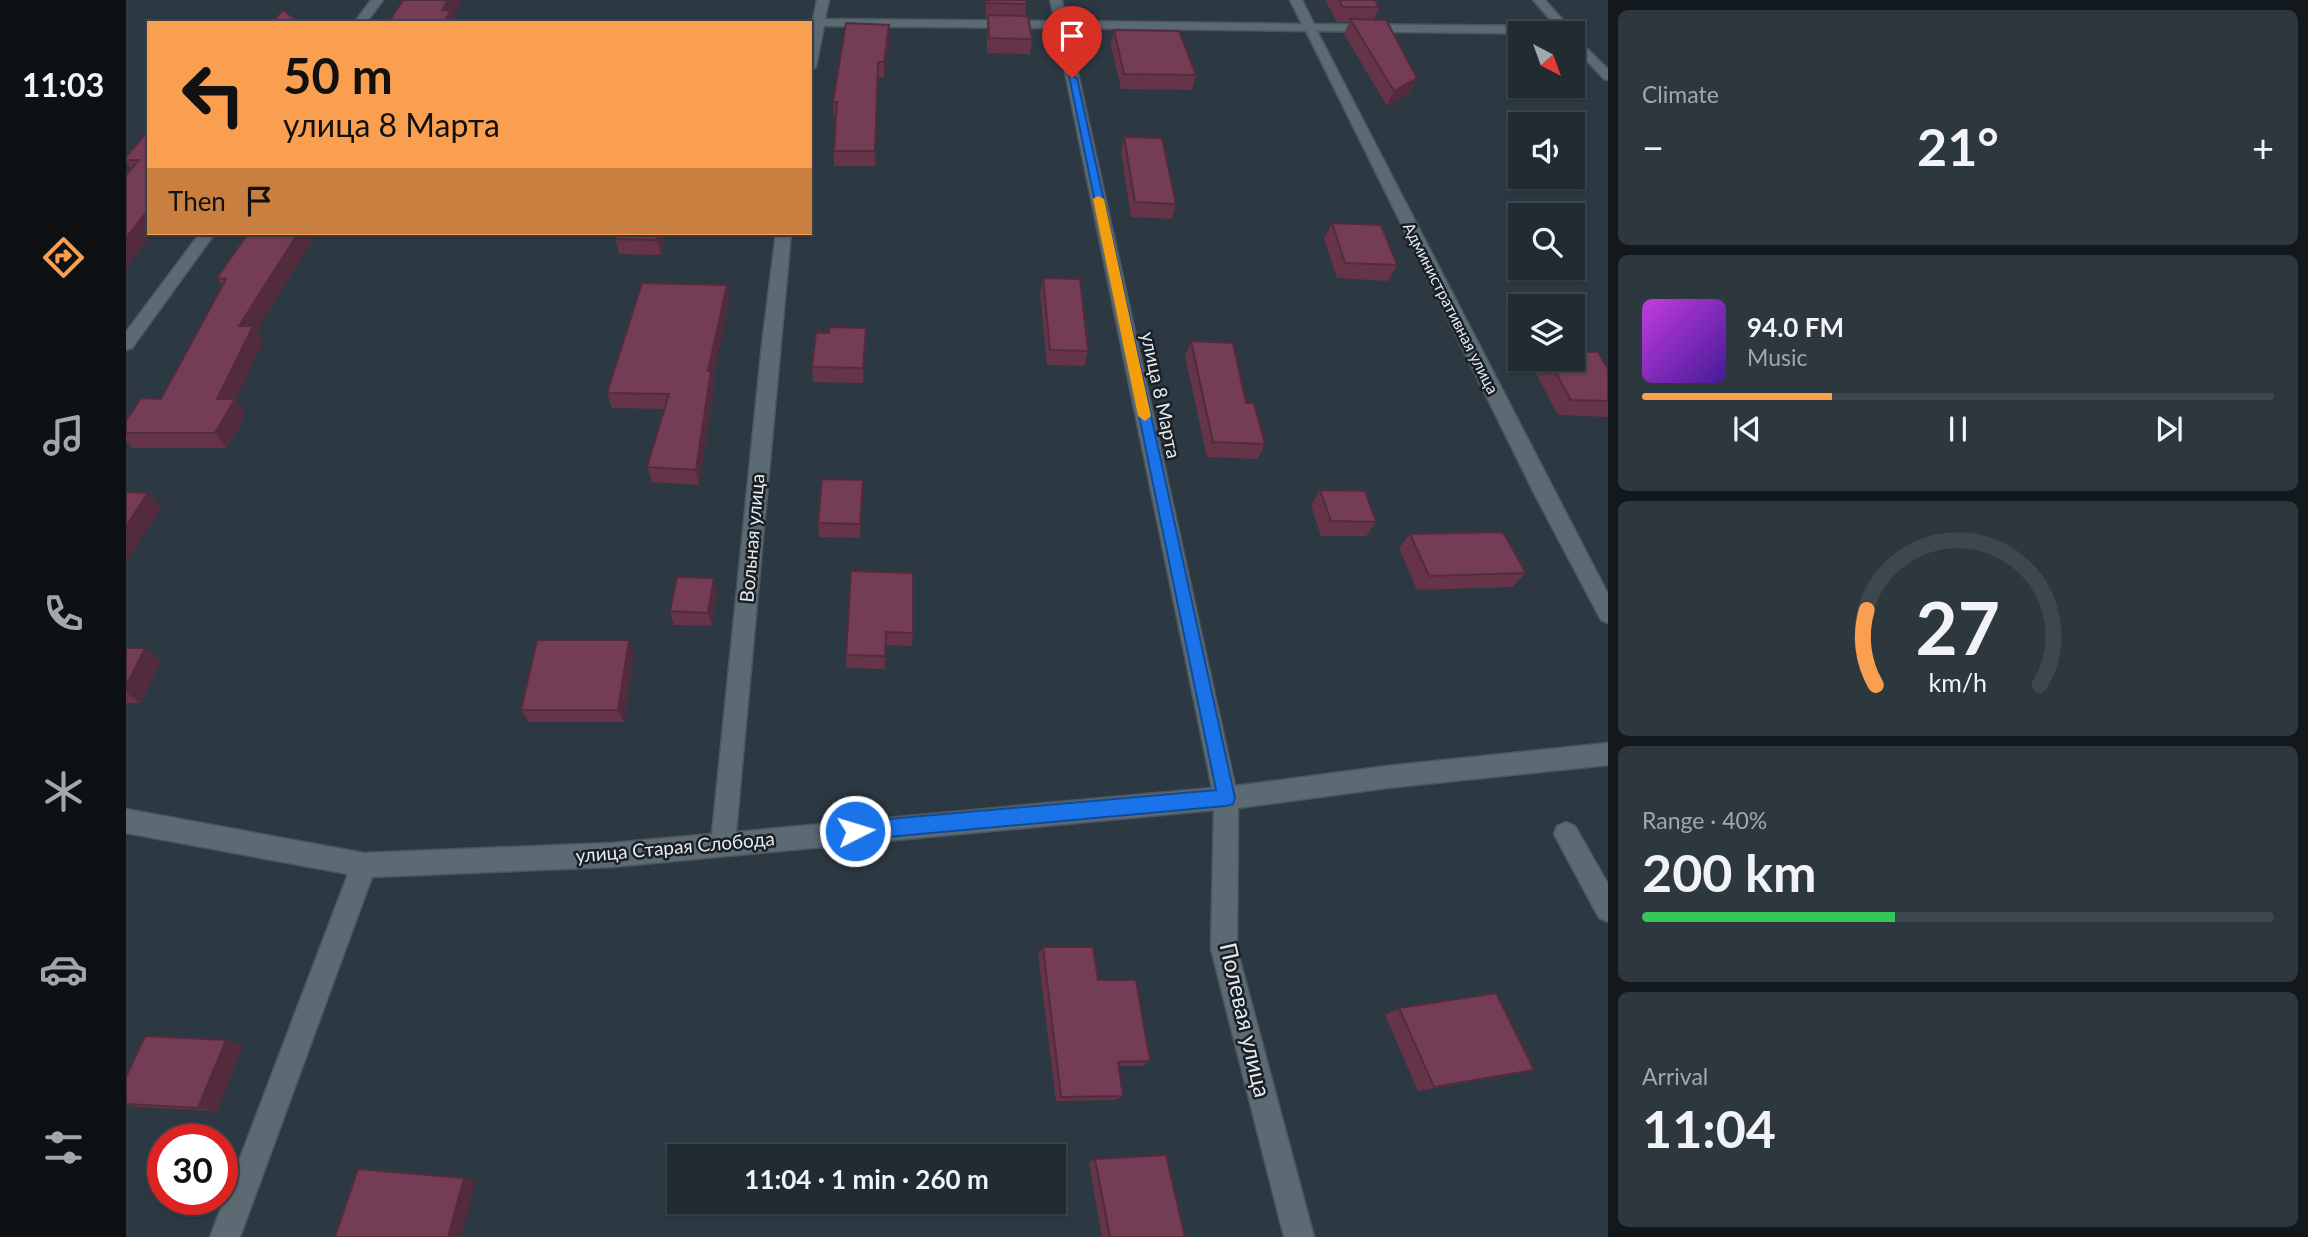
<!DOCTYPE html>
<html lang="en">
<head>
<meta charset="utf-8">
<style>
	:root { --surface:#212b32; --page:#2d373e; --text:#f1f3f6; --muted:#a2a7ac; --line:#3e474d; --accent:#fa9f4f }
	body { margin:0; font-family:Lato,sans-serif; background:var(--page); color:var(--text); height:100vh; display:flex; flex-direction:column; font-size:26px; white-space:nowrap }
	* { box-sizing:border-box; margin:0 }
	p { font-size:23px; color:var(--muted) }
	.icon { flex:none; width:38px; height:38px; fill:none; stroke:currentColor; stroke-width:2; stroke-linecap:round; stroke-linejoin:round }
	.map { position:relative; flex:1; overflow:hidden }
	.details { display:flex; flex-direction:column; gap:10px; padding:10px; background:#12181c; width:700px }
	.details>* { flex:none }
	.banner { position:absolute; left:21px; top:21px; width:665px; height:214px; border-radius:0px; box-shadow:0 2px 5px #0004,0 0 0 2px var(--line); background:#fa9f4f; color:#111; overflow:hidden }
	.needle { width:46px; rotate:139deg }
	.controls { position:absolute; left:1382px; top:21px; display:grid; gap:14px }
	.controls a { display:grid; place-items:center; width:77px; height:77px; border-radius:0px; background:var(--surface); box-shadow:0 2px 5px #0004,0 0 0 2px var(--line); font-size:35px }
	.speed { position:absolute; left:21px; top:1124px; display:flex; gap:14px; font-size:35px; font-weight:700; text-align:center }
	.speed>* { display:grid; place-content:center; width:91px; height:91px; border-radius:50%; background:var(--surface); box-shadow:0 2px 5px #0004,0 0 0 2px var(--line); line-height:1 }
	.speed .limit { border:10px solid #d22; background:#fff; color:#111 }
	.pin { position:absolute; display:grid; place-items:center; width:60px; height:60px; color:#fff; margin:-72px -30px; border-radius:50% 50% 50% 0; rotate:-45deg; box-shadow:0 0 7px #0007 }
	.pin .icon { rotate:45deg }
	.me { position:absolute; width:77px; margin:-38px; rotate:85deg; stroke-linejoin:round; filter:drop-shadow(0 0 5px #0008) }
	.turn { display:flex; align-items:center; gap:24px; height:147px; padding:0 21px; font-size:32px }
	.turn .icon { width:91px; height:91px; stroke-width:2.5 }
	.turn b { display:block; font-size:49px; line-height:60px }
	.then { display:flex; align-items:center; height:66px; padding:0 21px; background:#0003; gap:14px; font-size:26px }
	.big { font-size:52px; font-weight:700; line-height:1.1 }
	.details .widget { flex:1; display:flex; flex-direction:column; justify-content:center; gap:10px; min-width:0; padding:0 24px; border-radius:10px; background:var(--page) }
	.details .dial { align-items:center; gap:0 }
	.dial svg { height:182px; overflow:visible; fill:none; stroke:var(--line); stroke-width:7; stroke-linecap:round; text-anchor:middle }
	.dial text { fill:var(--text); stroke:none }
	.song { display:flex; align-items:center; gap:21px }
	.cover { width:84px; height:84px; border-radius:10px; background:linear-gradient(135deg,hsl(290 70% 55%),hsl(260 70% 35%)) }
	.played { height:7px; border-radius:4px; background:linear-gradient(90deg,var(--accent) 30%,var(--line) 30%) }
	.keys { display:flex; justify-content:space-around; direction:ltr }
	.heat { display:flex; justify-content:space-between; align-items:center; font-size:38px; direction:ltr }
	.charge { height:10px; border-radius:5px; background:linear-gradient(90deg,#34c759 40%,var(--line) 0) }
	.trip { position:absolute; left:541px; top:1144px; width:399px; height:70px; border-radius:0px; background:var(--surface); box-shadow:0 2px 5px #0004,0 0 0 2px var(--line); font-weight:700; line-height:70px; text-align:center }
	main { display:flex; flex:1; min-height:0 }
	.tabs { display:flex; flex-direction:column; width:126px; justify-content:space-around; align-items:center; background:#0d1114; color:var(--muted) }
	.tabs .icon { width:49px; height:49px }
	.tabs .selected { color:var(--accent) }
	.tabs b { font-size:32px; color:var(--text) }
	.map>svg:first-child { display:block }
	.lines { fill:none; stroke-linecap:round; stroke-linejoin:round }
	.lane-casing { stroke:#4a555d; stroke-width:3 }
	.street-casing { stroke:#4a555d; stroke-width:3 }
	.lane { fill:#5c6a74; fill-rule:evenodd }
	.street { fill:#5c6a74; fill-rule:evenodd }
	.wall { fill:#653449 }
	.shaded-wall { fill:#522b3c }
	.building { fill:#753d55; stroke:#522b3c; stroke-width:2 }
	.route { fill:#1a73e8; stroke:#114b97; stroke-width:2 }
	.slow { fill:#f59e0b }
	.labels { text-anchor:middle; stroke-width:5; stroke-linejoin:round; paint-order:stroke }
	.far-street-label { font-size:16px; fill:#e3ebf1; stroke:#1a1f24 }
	.street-label { font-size:19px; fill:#e3ebf1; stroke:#1a1f24 }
	.near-street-label { font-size:23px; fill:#e3ebf1; stroke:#1a1f24 }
</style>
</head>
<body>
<main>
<nav class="tabs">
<b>11:03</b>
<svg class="icon selected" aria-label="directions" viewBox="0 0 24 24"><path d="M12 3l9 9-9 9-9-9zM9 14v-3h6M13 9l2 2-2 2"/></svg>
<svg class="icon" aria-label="music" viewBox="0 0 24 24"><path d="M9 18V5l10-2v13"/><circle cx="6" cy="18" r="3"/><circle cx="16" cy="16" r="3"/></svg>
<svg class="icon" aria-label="phone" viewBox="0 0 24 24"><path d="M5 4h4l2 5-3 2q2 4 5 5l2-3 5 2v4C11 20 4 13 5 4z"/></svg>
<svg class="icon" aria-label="climate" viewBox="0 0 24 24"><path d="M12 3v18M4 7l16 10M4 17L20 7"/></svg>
<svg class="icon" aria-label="car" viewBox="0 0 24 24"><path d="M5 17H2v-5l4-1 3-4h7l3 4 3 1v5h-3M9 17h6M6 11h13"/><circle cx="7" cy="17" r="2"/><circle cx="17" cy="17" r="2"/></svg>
<svg class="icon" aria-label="filters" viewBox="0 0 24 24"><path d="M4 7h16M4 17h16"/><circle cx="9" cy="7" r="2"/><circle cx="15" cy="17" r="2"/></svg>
</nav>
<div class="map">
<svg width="1482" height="1237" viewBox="0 0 1482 1237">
	<rect width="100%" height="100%" fill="#2c3943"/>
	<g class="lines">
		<g class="lane-casing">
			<path id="lane" d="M1440,822l9,4 33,58v38l-9,-4 -45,-84 3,-8z"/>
		</g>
		<g class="street-casing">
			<g id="street">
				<path d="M245,0h12l-17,23h-12z"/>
				<path d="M691,0h12l-4,19 230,2 -5,-21h12l4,21 236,3 -12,-24h12l12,24 242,2 -23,-26h12l27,30 2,3 -1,1 -256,-3 291,563v29l-7,-3 -66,-125 -229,-464 -238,-3 167,758 152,-20 221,-23v22l-221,23 -149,20 -1,141 77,288h-30l-73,-288 3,-139 -603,57 -239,10 -132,360h-30l138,-363 -222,-41v-24l238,44 247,-10 101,-9 50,-490 14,-111h15l-55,599 476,-44 -156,-760 -232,-2 -8,41 -6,4v-36z"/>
				<path d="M1447,35l35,34v11l-4,-1 -31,-33z"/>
				<path d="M74,233h15l-83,115 -6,2v-18z"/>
			</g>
		</g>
		<use href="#lane" class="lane"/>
		<use href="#street" class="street"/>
	</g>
	<g class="wall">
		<path d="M860,0h40l-1,16 7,23 -2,15 -43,-1v-23l1,-12h-2z"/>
		<path d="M1199,0h50l4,7 -5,13 36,73 -23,13 -43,-72 5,-12h-12z"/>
		<path d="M763,25v14l-5,38h-7l-2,89h-41v-15l2,-34h-2l-1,-15z"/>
		<path d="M988,30l82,45 -4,15 -71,-1 -10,-44z"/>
		<path d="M23,130v103h4l-27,34v-92l5,-6 -5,-7v-5z"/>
		<path d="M998,137l52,67 -4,15 -41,-2 -10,-65z"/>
		<path d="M1206,223l65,42 -9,16 -51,-3 -13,-40z"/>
		<path d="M122,233h69l-61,98 7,10 -28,59 11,14 -19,34h-95l-6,-7v-20l35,-22 61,-113 -5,-8z"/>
		<path d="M491,233h49l-5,22 -42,-1 -4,-15z"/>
		<path d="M917,278l45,73 -4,15 -37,-1 -7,-72z"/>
		<path d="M603,300l-16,79 1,7 -15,99 -47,-3 -5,-15 18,-58 -53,-1 -5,-15z"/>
		<path d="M703,333l37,10 -3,40 -50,-1 -1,-15z"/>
		<path d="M1065,341l55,62 19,41 -7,15 -51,-2 -22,-101z"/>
		<path d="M1412,359h35l35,10v48l-50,-2 -26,-49z"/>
		<path d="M1194,490l56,32 -10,14h-45l-10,-31z"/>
		<path d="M737,495l-3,43 -41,-1 -1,-14z"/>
		<path d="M1284,534l116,39 -14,14 -95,3 -18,-42z"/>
		<path d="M725,571l62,62 -1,13 -27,-1v24l-39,-1v-13z"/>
		<path d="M588,578l3,14 -5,34 -38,-1 -4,-14z"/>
		<path d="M0,648h19l16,13 -21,42h-14z"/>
		<path d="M508,653l-10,69h-95l-8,-12z"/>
		<path d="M917,947l107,114 -8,5h-23l4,30 -7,4 -60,1 -18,-146z"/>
		<path d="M1273,1008l135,62 -19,4 -97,17 -33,-76z"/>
		<path d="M117,1045l-26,66 -81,-4 -10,-2v-28z"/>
		<path d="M969,1159l90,78h-83l-13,-75z"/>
	</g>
	<g class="shaded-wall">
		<path d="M322,0h14l-9,16 2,7h-12l-1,-13z"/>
		<path d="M763,25v14l-5,38v-15z"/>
		<path d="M1291,78l-7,15 -23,13 7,-15z"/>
		<path d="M18,215l5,6v12h4l-27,34v-29z"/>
		<path d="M172,233h19l-61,98 7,10 -28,59 11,14 -19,34 -12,-15 2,-34 22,-73z"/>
		<path d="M533,233h7l-5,22 -4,-15z"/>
		<path d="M601,285l2,15 -16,79 1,7 -15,99 -3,-15 12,-99z"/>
		<path d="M740,328v15l-3,40v-15z"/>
		<path d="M737,480v15l-3,43v-14z"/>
		<path d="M22,493l14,14 -36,55v-36z"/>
		<path d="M588,578l3,14 -5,34 -4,-13z"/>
		<path d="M503,640l5,13 -10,69 -6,-12z"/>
		<path d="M19,648l16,13 -21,42 -14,-11v-6z"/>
		<path d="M100,1040l17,5 -26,66 -19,-3z"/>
		<path d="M338,1178l12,2 -15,57h-13z"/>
	</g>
	<g class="building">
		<path d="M277,0h45l-6,10 9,1 -8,12h-55z"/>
		<path d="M862,0h38l1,4 -39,-1z"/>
		<path d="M1213,0h36l4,7h-36z"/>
		<path d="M157,10l16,12 -1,1h-27z"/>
		<path d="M862,15l40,1 4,23 -43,-1z"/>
		<path d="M1224,19l36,1 31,58 -23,13z"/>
		<path d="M720,23l43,2 -5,37h-6l-3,89h-41l3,-49h-4z"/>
		<path d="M988,30l65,1 17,44 -72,-1z"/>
		<path d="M23,130v85h-5l-18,23v-63l13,-15h-13v-3z"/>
		<path d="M998,137l38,1 14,66 -41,-2z"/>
		<path d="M1206,223l49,2 16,40 -52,-2z"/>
		<path d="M122,233h50l-59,93h14l-36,73h18l-20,34h-89v-12l15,-23 20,1 65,-120 -9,-1z"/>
		<path d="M491,233h42l-2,7 -42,-1z"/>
		<path d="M917,278l37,1 8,72 -38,-1z"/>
		<path d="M516,283l85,2 -19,86h3l-15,99 -49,-3 22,-73 -62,-1z"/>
		<path d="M704,327l36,1 -3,40 -51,-1 4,-34h13z"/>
		<path d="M1065,341l42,2 13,60h8l11,41 -52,-2z"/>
		<path d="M1447,352h25l10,17v32l-37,-1 -23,-41h25z"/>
		<path d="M696,479l41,1 -3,44 -42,-1z"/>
		<path d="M1194,490l45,1 11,31 -45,-1z"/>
		<path d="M0,492l22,1 -22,33z"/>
		<path d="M1377,532l23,41 -97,3 -19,-42z"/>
		<path d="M725,571l62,2v60l-27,-1 -1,24 -39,-1z"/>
		<path d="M551,577l37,1 -6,35 -38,-2z"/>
		<path d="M411,640h92l-11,70h-97z"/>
		<path d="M0,648h19l-19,38z"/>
		<path d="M917,947h50l5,33h38l14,81 -32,1 5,34 -62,1z"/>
		<path d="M1370,993l38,77 -100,17 -35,-79z"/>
		<path d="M19,1036l81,4 -28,68 -72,-4v-27z"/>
		<path d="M1040,1155l19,82h-75l-15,-78z"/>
		<path d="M232,1169l106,9 -16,59h-113z"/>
	</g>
	<path class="route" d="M943,76l8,2 158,720 -2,6 -7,2 -371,34 -6,-3 -3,-6 3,-6 6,-3 361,-32z"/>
	<path class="slow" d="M972,196l6,3 47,217 -6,5 -7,-5 -45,-217z"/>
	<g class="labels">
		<g class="far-street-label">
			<text transform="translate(1325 308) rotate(63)" y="6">Административная улица</text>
		</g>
		<g class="street-label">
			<text transform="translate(1035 395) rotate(78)" y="7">улица 8 Марта</text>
			<text transform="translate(626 538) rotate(-85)" y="7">Вольная улица</text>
			<text transform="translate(549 847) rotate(-5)" y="7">улица Старая Слобода</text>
		</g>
		<g class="near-street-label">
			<text transform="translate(1119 1020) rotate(77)" y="8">Полевая улица</text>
		</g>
	</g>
</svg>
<div class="controls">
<a><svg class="needle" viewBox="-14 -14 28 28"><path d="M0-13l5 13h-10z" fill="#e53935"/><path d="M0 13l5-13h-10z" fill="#a2a7ac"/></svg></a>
<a><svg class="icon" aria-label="sound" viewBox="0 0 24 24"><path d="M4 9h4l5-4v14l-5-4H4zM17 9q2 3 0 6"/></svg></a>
<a><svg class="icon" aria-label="search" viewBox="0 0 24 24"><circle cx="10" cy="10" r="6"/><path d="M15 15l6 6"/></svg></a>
<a><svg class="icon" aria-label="layers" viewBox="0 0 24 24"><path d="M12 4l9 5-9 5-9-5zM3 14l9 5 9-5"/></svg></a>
</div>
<div class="speed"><div class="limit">30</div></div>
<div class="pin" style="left:946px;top:78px;background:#d93025"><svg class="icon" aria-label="arrive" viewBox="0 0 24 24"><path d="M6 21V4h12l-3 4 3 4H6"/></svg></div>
<svg class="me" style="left:729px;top:831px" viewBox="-20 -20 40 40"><circle r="17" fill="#1a73e8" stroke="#fff" stroke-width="3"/><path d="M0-11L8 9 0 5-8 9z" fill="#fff"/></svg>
<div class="trip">11:04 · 1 min · 260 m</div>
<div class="banner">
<div class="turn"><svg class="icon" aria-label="left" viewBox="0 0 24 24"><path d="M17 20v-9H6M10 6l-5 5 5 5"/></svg><div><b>50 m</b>улица 8 Марта</div></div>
<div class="then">Then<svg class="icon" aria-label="arrive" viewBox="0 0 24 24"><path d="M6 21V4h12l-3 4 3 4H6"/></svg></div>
</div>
</div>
<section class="details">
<div class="widget"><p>Climate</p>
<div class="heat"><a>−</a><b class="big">21°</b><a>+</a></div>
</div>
<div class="widget">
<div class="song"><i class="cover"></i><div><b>94.0 FM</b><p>Music</p></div></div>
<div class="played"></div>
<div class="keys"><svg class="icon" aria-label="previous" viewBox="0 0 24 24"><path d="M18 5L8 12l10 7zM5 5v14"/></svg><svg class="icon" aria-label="pause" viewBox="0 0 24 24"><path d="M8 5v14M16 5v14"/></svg><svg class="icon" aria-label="next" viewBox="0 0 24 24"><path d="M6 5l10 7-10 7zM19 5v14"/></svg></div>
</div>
<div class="widget dial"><svg viewBox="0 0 100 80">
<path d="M14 69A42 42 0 1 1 86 69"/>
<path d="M14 69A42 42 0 0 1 10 36" stroke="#fa9f4f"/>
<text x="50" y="56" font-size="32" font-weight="700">27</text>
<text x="50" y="72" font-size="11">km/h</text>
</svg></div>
<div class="widget"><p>Range · 40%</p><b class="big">200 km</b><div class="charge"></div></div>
<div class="widget"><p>Arrival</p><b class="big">11:04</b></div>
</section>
</main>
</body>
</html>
